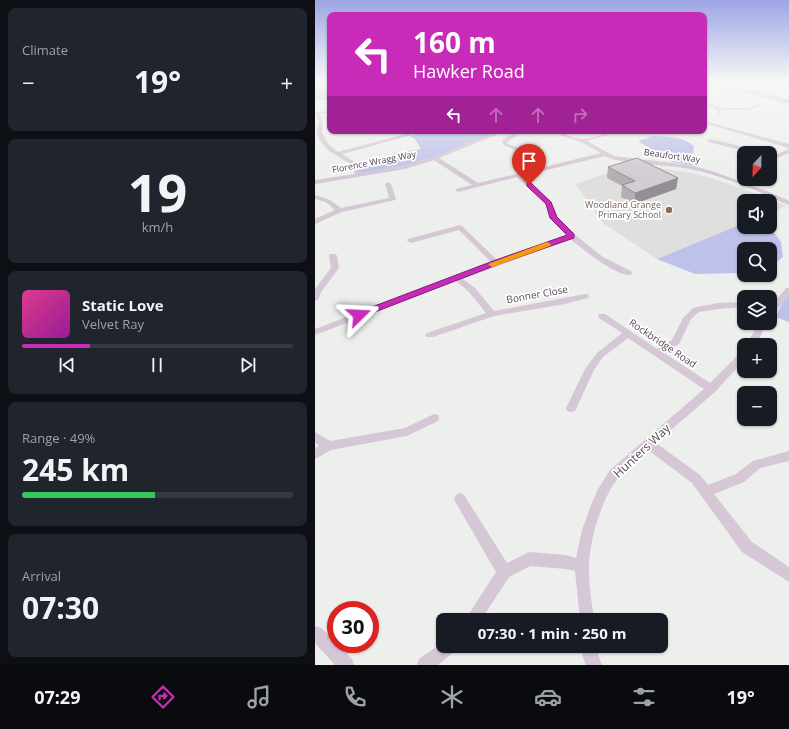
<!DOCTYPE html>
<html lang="en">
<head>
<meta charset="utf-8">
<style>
	:root { --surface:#171b24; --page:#20242c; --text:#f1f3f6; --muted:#9ea1a6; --line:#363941; --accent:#c92bb9 }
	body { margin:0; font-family:"Open Sans",sans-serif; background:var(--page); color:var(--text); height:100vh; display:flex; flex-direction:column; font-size:15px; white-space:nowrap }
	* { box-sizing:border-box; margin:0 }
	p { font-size:13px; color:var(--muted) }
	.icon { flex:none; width:22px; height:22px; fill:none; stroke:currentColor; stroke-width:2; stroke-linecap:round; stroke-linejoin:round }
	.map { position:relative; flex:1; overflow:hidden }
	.details { display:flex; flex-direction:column; gap:8px; padding:8px; background:#0d0f14; width:315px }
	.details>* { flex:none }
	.top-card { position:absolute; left:12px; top:12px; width:380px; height:122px; border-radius:8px; box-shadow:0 1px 3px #0004; background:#c92bb9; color:#fff; overflow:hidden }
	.needle { width:26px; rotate:202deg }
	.tools { position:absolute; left:422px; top:146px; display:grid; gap:8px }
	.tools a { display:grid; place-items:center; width:40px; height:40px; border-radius:8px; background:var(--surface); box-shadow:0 1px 3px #0004; font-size:20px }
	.speed { position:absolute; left:12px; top:601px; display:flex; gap:8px; font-size:20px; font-weight:700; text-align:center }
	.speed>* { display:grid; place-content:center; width:52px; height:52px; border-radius:50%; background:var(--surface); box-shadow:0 1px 3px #0004; line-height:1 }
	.speed .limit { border:6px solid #d22; background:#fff; color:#111 }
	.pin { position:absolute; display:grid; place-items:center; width:34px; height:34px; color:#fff; margin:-41px -17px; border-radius:50% 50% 50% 0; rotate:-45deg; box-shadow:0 0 4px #0007 }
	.pin .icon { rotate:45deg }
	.me { position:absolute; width:44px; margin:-22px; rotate:69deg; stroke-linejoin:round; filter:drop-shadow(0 0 3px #0008) }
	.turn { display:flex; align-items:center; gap:14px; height:84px; padding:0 20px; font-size:18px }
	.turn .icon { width:52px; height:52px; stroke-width:2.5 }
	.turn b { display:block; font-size:28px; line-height:34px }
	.lanes { display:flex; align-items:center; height:38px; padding:0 20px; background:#0003; justify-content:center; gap:20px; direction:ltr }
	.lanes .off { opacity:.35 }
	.big { font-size:30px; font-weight:700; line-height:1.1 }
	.details .widget { flex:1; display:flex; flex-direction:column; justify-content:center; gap:6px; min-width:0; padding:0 14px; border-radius:8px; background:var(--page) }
	.details .dial { align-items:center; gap:0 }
	.dial b { font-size:52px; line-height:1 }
	.song { display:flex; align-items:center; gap:12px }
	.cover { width:48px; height:48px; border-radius:6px; background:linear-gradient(135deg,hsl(330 70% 55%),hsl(300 70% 35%)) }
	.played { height:4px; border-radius:2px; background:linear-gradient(90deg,var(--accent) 25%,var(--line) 25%) }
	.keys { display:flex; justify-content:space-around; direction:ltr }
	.heat { display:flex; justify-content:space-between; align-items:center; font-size:22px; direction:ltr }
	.charge { height:6px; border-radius:3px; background:linear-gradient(90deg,#34c759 49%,var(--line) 0) }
	.trip { position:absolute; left:121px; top:613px; width:232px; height:40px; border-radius:8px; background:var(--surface); box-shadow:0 1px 3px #0004; font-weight:700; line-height:40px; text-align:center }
	.tab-bar { display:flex; height:64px; justify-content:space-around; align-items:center; background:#090b0e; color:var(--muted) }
	.tab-bar .icon { width:28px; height:28px }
	.tab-bar .on { color:var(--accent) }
	.tab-bar b { font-size:18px; color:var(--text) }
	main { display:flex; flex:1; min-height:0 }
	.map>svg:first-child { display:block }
	.education { fill:#dfdfdd }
	.green { fill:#bec1e9 }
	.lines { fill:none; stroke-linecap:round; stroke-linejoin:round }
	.minor { fill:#d5c7d5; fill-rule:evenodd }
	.wall { fill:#b5afb5 }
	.shaded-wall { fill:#948f93 }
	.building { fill:#d3ccd2; stroke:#948f93 }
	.route { fill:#c92bb9; stroke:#831c78 }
	.slow { fill:#f59e0b }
	.education-dot { fill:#8d6e63; stroke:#fff; stroke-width:1.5 }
	.labels { text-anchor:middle; stroke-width:3.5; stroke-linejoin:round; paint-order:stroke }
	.far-street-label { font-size:9px; fill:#574657; stroke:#fff }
	.far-education-label { font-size:9px; fill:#785e54; stroke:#fff; text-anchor:end }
	.street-label { font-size:10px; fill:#574657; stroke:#fff }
	.near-street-label { font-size:12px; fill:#574657; stroke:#fff }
</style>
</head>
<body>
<main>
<section class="details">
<div class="widget"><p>Climate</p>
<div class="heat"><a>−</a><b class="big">19°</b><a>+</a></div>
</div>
<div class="widget dial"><b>19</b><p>km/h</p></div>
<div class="widget">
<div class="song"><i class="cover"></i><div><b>Static Love</b><p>Velvet Ray</p></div></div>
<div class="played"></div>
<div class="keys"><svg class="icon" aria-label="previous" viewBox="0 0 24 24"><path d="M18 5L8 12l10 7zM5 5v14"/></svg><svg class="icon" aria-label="pause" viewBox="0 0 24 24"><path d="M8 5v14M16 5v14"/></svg><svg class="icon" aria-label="next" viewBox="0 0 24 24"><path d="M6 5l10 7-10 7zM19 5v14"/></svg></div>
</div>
<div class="widget"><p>Range · 49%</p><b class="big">245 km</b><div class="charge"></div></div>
<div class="widget"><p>Arrival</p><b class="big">07:30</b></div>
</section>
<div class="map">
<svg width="474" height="665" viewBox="0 0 474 665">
	<rect width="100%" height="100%" fill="#edefec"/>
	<path class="education" d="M320,164l56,9 17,4 46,16 32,13 -16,7v-12h-26v22l-87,36 -54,-36 -28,-39z"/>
	<g class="green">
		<path d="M0,81h15v18l-15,2z"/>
		<path d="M438,89l36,11v4l-53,-14h15z"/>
		<path d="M108,131h68l5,2 -70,28 -68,14 -2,-6 41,-8 -5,-7 29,-5 -6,-10 -5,-3z"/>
		<path d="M339,136c16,1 27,0 40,10l-2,12 2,7 -22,-3 -34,-21z"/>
		<path d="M429,223v4h26l11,15 2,15 -13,10v-18h-26v24l-49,1 -38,-15z"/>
		<path d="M474,290v32l-13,-5 10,-24z"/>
	</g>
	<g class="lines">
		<g class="minor">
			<path d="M389,82l32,7 2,1 -2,1 -32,-7z"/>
			<path d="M474,82v2l-41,3 -2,-1z"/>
			<path d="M389,101l17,7h27l10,-3 2,1 -12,4h-26l-3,4 -2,-1 1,-3 -14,-6z"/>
			<path d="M15,110v2l-10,2 3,8 -1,10 7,13 9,7 71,-19 3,2 -70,19 11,7 7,12 44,-8 29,-8 66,-26h7l-67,27 39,25 56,-13 -21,-21 -10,-4 -1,-5 11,-6 5,1 -11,7 1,2 9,3 23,21 61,-15 -20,-11 -32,-11c13,0 23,8 34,8 9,1 24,-8 37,-8l-33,10 27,15 76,9 22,6 55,20 22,10v4c-9,-3 -17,-8 -25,-11 -23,-10 -49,-20 -74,-25 -23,-5 -65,-3 -85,-13l-83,20 29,26 5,15 18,17 29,23 28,14 1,2 -1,2c-15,2 -49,-27 -61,-36l-107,40 12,9 19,23 91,-17h3l1,2 -1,2 -23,6 -71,12 -61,21h-6l-2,-2 2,-2 59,-20 -17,-21 -13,-11 -141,54v-6l176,-67 -32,-32 -48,13 -4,-2 1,-2 52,-14 2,1 35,34 69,-25 -16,-17 -4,-14 -29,-27 -59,15 -2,-1v-2l16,-4 -38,-25 -29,9 -90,15v-4l40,-6 -6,-11 -20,-12 -8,-9 -5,-10 3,-10 -4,-9z"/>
			<path d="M389,121l85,23v4l-85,-25z"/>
			<path d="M395,139l35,8 16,6h-8l-45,-11 -1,-1z"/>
			<path d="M474,149v4l-19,8v-4z"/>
			<path d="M428,167h1v4l-4,-2z"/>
			<path d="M73,182l3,2 5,15 -1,1 -53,12 -27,12v-5l20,-9 -9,-8 -11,-3v-4l15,5 11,8 48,-10 -4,-14z"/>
			<path d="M15,254h6l1,2 2,12 -18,24 -3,8 -3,1v-12l16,-21 -2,-12z"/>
			<path d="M471,288h3v7l-16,19 -3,1v-8z"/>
			<path d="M425,302l4,3 -1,2 -25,2 -19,3 -8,7 -12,25 -15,9 46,30 31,-31 3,-1v9l-29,32 -59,51 44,32 8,10 28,-11 17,-13 36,-10v10l-29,7 -16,14 -30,12 38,48 37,25v15l-47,-30 -50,-69 -44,-33c-10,9 -21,17 -29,27 -18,21 -31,67 -30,95 0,16 3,32 5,48h-14l-5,-49 -9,-2 -36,-3 -21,11 -28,43h-16l31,-48 -40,-69 -2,-4 2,-4 4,-2 4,2 43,68 22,-11 37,3 10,3 6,-28 9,-25 7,-16 12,-19 94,-81 -76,-51 -25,19 -9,13 -19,41 -4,1 -4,-1 -1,-3 19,-39 12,-16 25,-20 -23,-15 -1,-2 1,-2h6l52,35 15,-9 11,-22 10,-10 25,-5z"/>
			<path d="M444,323h8l-11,22h-10z"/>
			<path d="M119,414l4,1 1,3 -1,3 -31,15 -76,14 -16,9v-11l4,-2 -4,-4v-10l15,9 75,-13z"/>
			<path d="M0,626l6,2 31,31 2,6h-19l-20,-22z"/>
			<path d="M128,642v4h15l-3,5 -17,14h-21l2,-6z"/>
			<path d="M267,646h16v9l4,10h-16l-4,-10z"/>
		</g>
	</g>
	<path class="wall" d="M293,167l70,11 -2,11 -42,15 -13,-7 1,-11 -15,-8z"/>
	<path class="shaded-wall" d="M363,178l-2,11 -42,15 1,-11z"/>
	<path class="building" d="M322,158l41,20 -43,15 -13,-8 13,-4 -27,-14z"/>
	<linearGradient id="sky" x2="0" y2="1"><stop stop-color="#9da5e5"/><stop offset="0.47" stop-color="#f7f8f6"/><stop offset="1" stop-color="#f7f8f6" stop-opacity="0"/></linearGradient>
	<rect width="474" height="174" fill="url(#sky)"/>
	<path class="route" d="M212,183h4l20,19 6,15 17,17v4l-75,26 -137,53h-6l-1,-2 1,-2 137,-52 74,-26 -17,-17 -4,-14 -19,-18z"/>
	<path class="slow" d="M232,242l4,2 -1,2 -55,20 -3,1 -4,-3z"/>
	<circle class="education-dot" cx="354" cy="210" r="4"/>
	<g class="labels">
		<g class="far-street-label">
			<text transform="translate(357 156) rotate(8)" y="3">Beaufort Way</text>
			<text transform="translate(59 162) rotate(-11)" y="3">Florence Wragg Way</text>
		</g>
		<g class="far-education-label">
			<text x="346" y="208">Woodland Grange<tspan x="346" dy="10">Primary School</tspan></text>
		</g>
		<g class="street-label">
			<text transform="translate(222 294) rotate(-10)" y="4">Bonner Close</text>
			<text transform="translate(348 343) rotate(34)" y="4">Rockbridge Road</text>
		</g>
		<g class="near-street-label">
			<text transform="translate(327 451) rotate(-43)" y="4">Hunters Way</text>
		</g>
	</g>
</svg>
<div class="tools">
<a><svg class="needle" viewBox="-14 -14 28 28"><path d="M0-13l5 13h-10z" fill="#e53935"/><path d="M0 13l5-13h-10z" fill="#9ea1a6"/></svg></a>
<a><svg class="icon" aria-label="sound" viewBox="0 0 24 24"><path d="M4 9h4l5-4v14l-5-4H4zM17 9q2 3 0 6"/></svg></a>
<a><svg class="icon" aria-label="search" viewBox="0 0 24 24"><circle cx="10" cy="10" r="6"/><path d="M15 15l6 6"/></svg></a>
<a><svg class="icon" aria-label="layers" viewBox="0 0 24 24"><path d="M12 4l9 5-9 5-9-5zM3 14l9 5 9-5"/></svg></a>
<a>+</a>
<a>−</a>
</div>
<div class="speed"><div class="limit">30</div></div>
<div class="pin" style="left:214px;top:185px;background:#d93025"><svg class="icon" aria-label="arrive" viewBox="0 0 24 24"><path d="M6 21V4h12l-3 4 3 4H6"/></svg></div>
<svg class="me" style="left:44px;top:315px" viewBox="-20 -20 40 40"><path d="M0-17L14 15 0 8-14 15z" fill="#c92bb9" stroke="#fff" stroke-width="4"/></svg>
<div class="trip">07:30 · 1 min · 250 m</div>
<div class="top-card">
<div class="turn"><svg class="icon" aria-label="left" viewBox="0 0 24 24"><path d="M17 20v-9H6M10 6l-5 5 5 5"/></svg><div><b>160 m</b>Hawker Road</div></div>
<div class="lanes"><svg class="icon" aria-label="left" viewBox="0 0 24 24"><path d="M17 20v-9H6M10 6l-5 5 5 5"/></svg><svg class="icon off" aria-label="ahead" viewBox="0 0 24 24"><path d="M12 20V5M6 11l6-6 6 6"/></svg><svg class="icon off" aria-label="ahead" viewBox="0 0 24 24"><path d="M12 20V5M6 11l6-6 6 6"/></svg><svg class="icon off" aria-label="right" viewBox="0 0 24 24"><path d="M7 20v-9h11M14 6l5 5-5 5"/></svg></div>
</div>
</div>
</main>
<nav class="tab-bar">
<b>07:29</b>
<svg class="icon on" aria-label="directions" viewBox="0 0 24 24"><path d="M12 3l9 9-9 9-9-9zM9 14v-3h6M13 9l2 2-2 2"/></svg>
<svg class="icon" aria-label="music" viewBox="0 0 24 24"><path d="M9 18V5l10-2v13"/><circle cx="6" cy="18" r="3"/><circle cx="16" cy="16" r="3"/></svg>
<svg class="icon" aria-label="phone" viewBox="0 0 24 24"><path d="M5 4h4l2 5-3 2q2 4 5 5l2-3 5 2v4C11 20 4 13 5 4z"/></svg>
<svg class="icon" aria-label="climate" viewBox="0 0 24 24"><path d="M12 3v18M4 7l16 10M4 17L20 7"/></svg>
<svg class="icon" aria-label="car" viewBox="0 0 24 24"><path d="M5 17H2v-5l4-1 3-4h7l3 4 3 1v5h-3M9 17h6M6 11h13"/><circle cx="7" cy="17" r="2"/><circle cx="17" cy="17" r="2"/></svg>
<svg class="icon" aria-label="filters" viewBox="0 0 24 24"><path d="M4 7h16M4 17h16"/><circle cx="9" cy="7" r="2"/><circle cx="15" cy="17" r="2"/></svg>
<b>19°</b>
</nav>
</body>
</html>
